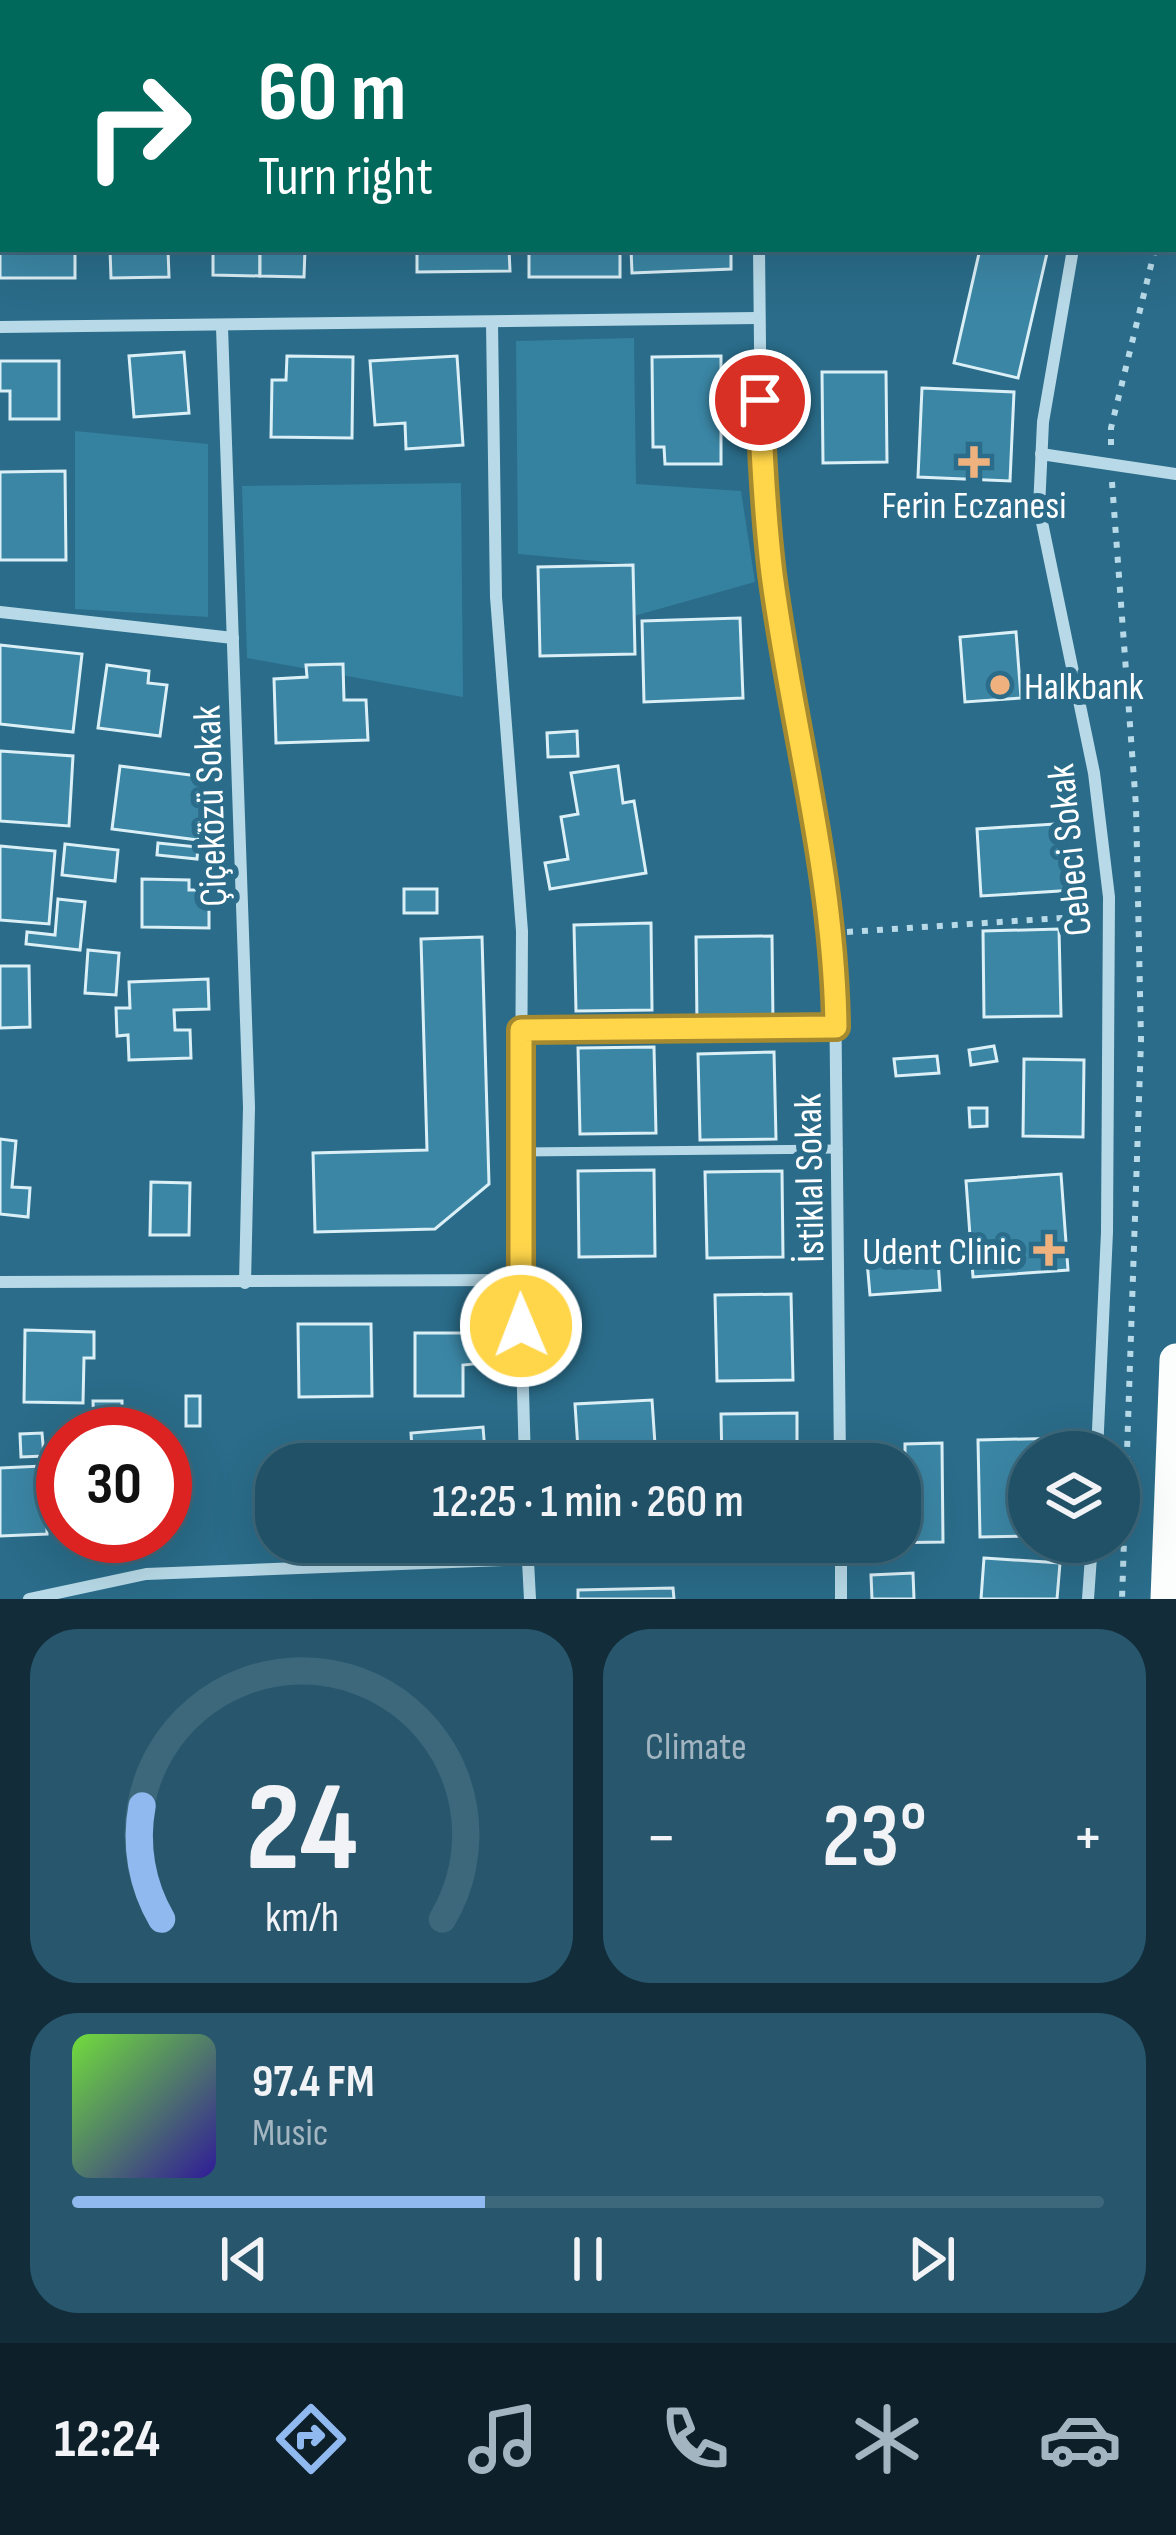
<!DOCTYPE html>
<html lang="en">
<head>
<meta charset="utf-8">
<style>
	:root { --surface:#205167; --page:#28576d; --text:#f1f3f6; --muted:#a2b5c0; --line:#3d687b; --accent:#90b9f0 }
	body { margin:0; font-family:"Sofia Sans Condensed",sans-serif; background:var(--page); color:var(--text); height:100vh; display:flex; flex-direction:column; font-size:45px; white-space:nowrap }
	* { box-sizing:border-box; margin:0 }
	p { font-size:39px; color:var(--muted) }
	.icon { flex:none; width:66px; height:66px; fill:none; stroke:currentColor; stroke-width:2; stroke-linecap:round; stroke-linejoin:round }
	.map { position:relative; height:1599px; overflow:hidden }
	.panel { display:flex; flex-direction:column; gap:30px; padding:30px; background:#122d39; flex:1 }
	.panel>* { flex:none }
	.top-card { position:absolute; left:0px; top:0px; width:1176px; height:252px; box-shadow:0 12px 48px #0002,0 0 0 3px var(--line); background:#00695c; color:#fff; overflow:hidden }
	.fabs { position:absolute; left:1008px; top:1431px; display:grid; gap:24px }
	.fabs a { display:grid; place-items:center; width:132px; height:132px; border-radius:50%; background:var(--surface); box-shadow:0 12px 48px #0002,0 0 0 3px var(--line); font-size:60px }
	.speed { position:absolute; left:36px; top:1407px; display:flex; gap:24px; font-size:60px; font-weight:700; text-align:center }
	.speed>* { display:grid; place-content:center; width:156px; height:156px; border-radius:50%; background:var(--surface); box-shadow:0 12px 48px #0002,0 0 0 3px var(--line); line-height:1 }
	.speed .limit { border:18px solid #d22; background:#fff; color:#111 }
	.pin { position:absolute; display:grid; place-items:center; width:102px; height:102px; color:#fff; margin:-51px; border:6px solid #fff; border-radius:50%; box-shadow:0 3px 12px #0007 }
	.me { position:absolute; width:132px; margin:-66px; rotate:359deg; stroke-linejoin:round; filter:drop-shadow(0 0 9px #0008) }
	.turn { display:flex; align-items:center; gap:42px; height:252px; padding:0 60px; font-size:54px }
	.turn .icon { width:156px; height:156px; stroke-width:2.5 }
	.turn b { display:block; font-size:84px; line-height:102px }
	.big { font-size:90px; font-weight:600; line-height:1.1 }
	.panel .card { flex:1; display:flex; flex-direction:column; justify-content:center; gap:18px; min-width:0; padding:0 42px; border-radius:48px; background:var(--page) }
	.panel .dial { align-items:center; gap:0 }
	.dial svg { height:312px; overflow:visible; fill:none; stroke:var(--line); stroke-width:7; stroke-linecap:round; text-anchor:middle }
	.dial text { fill:var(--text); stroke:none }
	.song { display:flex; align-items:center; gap:36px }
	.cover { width:144px; height:144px; border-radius:18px; background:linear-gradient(135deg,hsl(100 70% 55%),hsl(250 70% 35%)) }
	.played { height:12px; border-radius:6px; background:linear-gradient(90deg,var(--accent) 40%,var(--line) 40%) }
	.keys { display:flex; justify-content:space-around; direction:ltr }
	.heat { display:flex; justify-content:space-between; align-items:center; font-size:66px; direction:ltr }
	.panel .tiles { flex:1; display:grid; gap:30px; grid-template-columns:1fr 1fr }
	.card:last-child { grid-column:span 2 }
	.trip { position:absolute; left:255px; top:1443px; width:666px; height:120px; border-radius:48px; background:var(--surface); box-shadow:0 12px 48px #0002,0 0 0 3px var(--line); font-weight:600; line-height:120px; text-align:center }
	.menu { display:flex; height:192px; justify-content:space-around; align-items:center; background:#0d2029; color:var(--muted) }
	.menu .icon { width:84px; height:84px }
	.menu .selected { color:var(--accent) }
	.menu b { font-size:54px; color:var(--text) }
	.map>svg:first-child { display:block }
	.green { fill:#3581a0 }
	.building { fill:#3b86a5; stroke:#dbeff7; stroke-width:3 }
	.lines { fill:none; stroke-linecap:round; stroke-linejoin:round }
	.path { stroke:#b8dae8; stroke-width:6; stroke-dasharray:6 9; stroke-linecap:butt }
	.service { stroke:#b8dae8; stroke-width:9 }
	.minor { stroke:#b8dae8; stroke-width:12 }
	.trunk { stroke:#fcfefe; stroke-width:33 }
	.route-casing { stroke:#a68a30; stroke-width:30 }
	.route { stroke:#ffd54a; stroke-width:21 }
	.poi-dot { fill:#efb27f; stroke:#2a6c89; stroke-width:4.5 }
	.labels { text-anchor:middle; stroke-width:12; stroke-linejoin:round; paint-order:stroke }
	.poi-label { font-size:39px; fill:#fff; stroke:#2a6c89 }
	.street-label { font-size:39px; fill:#fff; stroke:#2a6c89 }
</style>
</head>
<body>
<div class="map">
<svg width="1176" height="1599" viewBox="0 0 1176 1599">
	<rect width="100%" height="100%" fill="#2a6c89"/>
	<g class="green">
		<path d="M634,338l2,146 105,7 14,91 -121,34 -4,-52 -112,-10 -2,-213z"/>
		<path d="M75,431l133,13v173l-133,-8z"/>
		<path d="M461,483l2,214 -216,-39 -5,-172z"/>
	</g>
	<g class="building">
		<path d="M0,194l3,55h72v29h-75z"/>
		<path d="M110,249h58l1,28 -58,1z"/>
		<path d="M213,249h47v27l-47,-1z"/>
		<path d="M260,249h45l-1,28 -44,-1z"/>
		<path d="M417,249h92l1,22 -93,1z"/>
		<rect x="529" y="249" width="91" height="28"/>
		<path d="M631,249h100v20l-99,4z"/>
		<path d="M980,249h68l-30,129 -64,-15z"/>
		<path d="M184,352l5,61 -55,4 -5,-61z"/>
		<path d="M287,356l66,1 -1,81 -81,-1 1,-57h14z"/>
		<path d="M457,356l6,89 -57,4 -1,-26 -30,2 -5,-64z"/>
		<path d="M721,356v108h-56l-1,-17h-11l-1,-90z"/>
		<path d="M0,361h59v58h-49v-28h-10z"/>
		<path d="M822,372h64l1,90 -64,1z"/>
		<path d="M922,388l92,4 -4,89 -92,-4z"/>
		<path d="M65,471l1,89h-66v-88z"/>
		<path d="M633,565l2,89 -95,2 -2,-89z"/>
		<path d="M740,618l3,80 -99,4 -2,-81z"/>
		<path d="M1016,632l5,66 -56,4 -5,-65z"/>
		<path d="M0,645l82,9 -9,78 -73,-8z"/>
		<path d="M343,664l1,36h22l2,40 -92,3 -2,-64 33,-2 -1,-12z"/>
		<path d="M107,665l42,6 -1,12 19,2 -7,51 -62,-8z"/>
		<path d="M577,731l1,25 -30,1 -1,-24z"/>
		<path d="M0,751l73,5 -4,70 -69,-5z"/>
		<path d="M120,766l86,11 -8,63 -86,-11z"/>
		<path d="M618,766l5,37 11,-2 12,72 -96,16 -5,-26 23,-4 -7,-42 17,-3 -7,-41z"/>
		<path d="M1070,823l5,67 -94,6 -4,-67z"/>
		<path d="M158,843l40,4 -1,12 -40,-4z"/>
		<path d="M65,844l53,6 -3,31 -53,-6z"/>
		<path d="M0,846l55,5 -6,73 -49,-4z"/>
		<path d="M142,879l47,1v10h20v38l-67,-1z"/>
		<rect x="404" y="889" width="33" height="24"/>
		<path d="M58,899l27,3 -5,48 -54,-6 1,-12 28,3z"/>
		<path d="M651,923l1,87 -76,1 -2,-86z"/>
		<path d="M1059,929l2,87 -77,1 -1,-86z"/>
		<path d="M772,936l1,86 -76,2 -1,-87z"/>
		<path d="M482,937l7,247 -54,45 -120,3 -2,-79 114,-3 -6,-211z"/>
		<path d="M88,950l31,3 -3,42 -31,-2z"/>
		<path d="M0,966h29l1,61 -30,1z"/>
		<path d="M208,979l1,30 -35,1 1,20h15l1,28 -62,2 -1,-25 -11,1 -1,-28h14l-1,-26z"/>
		<path d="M994,1046l3,15 -26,4 -2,-15z"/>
		<path d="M654,1047l2,86 -76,1 -2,-86z"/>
		<path d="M774,1052l2,87 -76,1 -2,-86z"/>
		<path d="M937,1056l2,17 -43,3 -2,-17z"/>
		<path d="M1024,1059l60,1 -1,77 -60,-1z"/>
		<path d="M969,1108h18v18l-17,1z"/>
		<path d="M0,1139l16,2 -4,46 18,1 -2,29 -28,-3z"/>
		<path d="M654,1170l1,86 -76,1 -1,-86z"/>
		<path d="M782,1171l1,86 -76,1 -2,-86z"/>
		<path d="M1061,1174l7,96 -95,7 -7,-96z"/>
		<path d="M151,1182l39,1 -1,52h-39z"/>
		<path d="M937,1245l3,45 -70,5 -4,-45z"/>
		<path d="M791,1294l2,86 -76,1 -2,-86z"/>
		<path d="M298,1324h73l1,72 -73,1z"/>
		<path d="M25,1330l69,2v26h-10l-1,45 -59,-1z"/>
		<path d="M415,1333h59v31l-11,1v31h-48z"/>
		<rect x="186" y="1396" width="14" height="30"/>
		<path d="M652,1400l4,59 -77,5 -4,-60z"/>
		<path d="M93,1401h29v28h-28z"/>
		<path d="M797,1413v34l-11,1v16h-64l-1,-50z"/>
		<path d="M483,1427l3,37h-73l-2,-31z"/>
		<path d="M42,1433l2,23 -23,1 -1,-23z"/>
		<path d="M1066,1438l1,14h-38v84l-49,1 -2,-97z"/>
		<path d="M942,1443l1,99 -63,1 20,-1v-78h-21v-8h26v-12z"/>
		<path d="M63,1465v62l-16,1v6l-47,2v-68z"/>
		<path d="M984,1558l76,5 -3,36h-76z"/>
		<path d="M913,1573l1,26h-42l-1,-24z"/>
		<path d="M673,1588l1,11h-96v-9z"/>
	</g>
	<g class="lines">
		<g class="path">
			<path d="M1162,3v-3"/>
			<path d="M1173,23l3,-11"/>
			<path d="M1111,445v-17l44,-179"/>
			<path d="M1112,482l24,324 5,234 -19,559"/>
			<path d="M847,932l245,-16"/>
		</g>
		<g class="service">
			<path d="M521,1030l315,-3"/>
			<path d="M520,1152l318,-3"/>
		</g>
		<g class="minor">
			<path d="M202,0l1,3"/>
			<path d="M1135,3l1,-3"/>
			<path d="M0,60l3,-1"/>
			<path d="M759,249l2,192 11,133 42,228 21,175 5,487"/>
			<path d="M1073,249l-30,173 -4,86 55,265 15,124 -2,335 -10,220"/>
			<path d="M492,323l4,274 26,334 -2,349 5,184"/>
			<path d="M0,327l758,-9"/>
			<path d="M222,327l27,780 -4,176"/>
			<path d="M1041,454l135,20"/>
			<path d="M0,612l233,26"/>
			<path d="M0,1282l520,-2"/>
			<path d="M527,1542l3,57"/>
			<path d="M841,1542v57"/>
			<path d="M29,1599l117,-25 382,-15"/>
			<path d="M1088,1599l4,-57"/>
		</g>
		<path class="trunk" d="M1167,1599l9,-239"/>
	</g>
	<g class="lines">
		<g class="route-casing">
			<path id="route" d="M521,1326v-296l315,-3c-2,-156 -44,-301 -64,-453 -7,-58 -10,-116 -12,-174"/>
		</g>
		<use href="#route" class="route"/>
	</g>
	<g class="poi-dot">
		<path d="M968 444h12v12h12v12h-12v12h-12v-12h-12v-12h12z"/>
		<circle cx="1000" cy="685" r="12"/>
		<path d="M1043 1232h12v12h12v12h-12v12h-12v-12h-12v-12h12z"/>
	</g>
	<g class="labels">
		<g class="poi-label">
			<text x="974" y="518">Ferin Eczanesi</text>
			<text x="1024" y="699" text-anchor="start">Halkbank</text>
			<text x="1022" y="1264" text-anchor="end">Udent Clinic</text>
		</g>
		<g class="street-label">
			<text transform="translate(209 806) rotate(-92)" y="14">Çiçeközü Sokak</text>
			<text transform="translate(1068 850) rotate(-96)" y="14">Cebeci Sokak</text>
			<text transform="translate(808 1178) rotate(-91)" y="14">İstiklal Sokak</text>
		</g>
	</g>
</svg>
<div class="fabs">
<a><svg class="icon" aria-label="layers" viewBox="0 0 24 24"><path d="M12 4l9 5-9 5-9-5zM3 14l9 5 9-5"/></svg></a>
</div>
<div class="speed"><div class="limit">30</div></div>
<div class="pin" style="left:760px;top:400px;background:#d93025"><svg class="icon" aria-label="arrive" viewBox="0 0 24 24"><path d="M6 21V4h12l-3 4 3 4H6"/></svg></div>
<svg class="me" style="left:521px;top:1326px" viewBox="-20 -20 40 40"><circle r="17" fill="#ffd54a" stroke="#fff" stroke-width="3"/><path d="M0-11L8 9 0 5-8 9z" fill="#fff"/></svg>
<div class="trip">12:25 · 1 min · 260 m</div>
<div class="top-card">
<div class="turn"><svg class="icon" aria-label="right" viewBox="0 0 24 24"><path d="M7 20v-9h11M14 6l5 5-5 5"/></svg><div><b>60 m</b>Turn right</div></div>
</div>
</div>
<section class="panel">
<div class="tiles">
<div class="card dial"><svg viewBox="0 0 100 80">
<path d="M14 69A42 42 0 1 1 86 69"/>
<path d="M14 69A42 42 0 0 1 9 40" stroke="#90b9f0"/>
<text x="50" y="56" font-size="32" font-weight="700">24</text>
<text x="50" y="72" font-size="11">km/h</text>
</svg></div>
<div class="card"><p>Climate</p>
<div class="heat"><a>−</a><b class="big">23°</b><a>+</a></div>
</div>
<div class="card">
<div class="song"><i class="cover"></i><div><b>97.4 FM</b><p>Music</p></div></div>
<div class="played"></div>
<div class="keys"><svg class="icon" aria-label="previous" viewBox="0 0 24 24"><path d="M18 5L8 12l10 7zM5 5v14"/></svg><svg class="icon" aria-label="pause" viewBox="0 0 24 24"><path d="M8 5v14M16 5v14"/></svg><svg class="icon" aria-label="next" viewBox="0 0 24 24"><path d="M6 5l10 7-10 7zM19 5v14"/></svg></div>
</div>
</div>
</section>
<nav class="menu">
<b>12:24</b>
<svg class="icon selected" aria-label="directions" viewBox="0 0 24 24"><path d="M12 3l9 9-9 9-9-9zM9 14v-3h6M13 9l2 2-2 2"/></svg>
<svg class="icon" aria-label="music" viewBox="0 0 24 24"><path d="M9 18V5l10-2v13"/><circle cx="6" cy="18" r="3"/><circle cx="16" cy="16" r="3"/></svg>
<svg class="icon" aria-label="phone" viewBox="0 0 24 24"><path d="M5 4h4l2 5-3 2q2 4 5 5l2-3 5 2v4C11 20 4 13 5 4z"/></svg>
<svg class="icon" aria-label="climate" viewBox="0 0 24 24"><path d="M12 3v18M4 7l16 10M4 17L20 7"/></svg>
<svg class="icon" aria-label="car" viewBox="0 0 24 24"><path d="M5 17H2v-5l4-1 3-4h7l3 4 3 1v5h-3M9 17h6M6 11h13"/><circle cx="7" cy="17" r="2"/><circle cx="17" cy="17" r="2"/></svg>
</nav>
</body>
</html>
